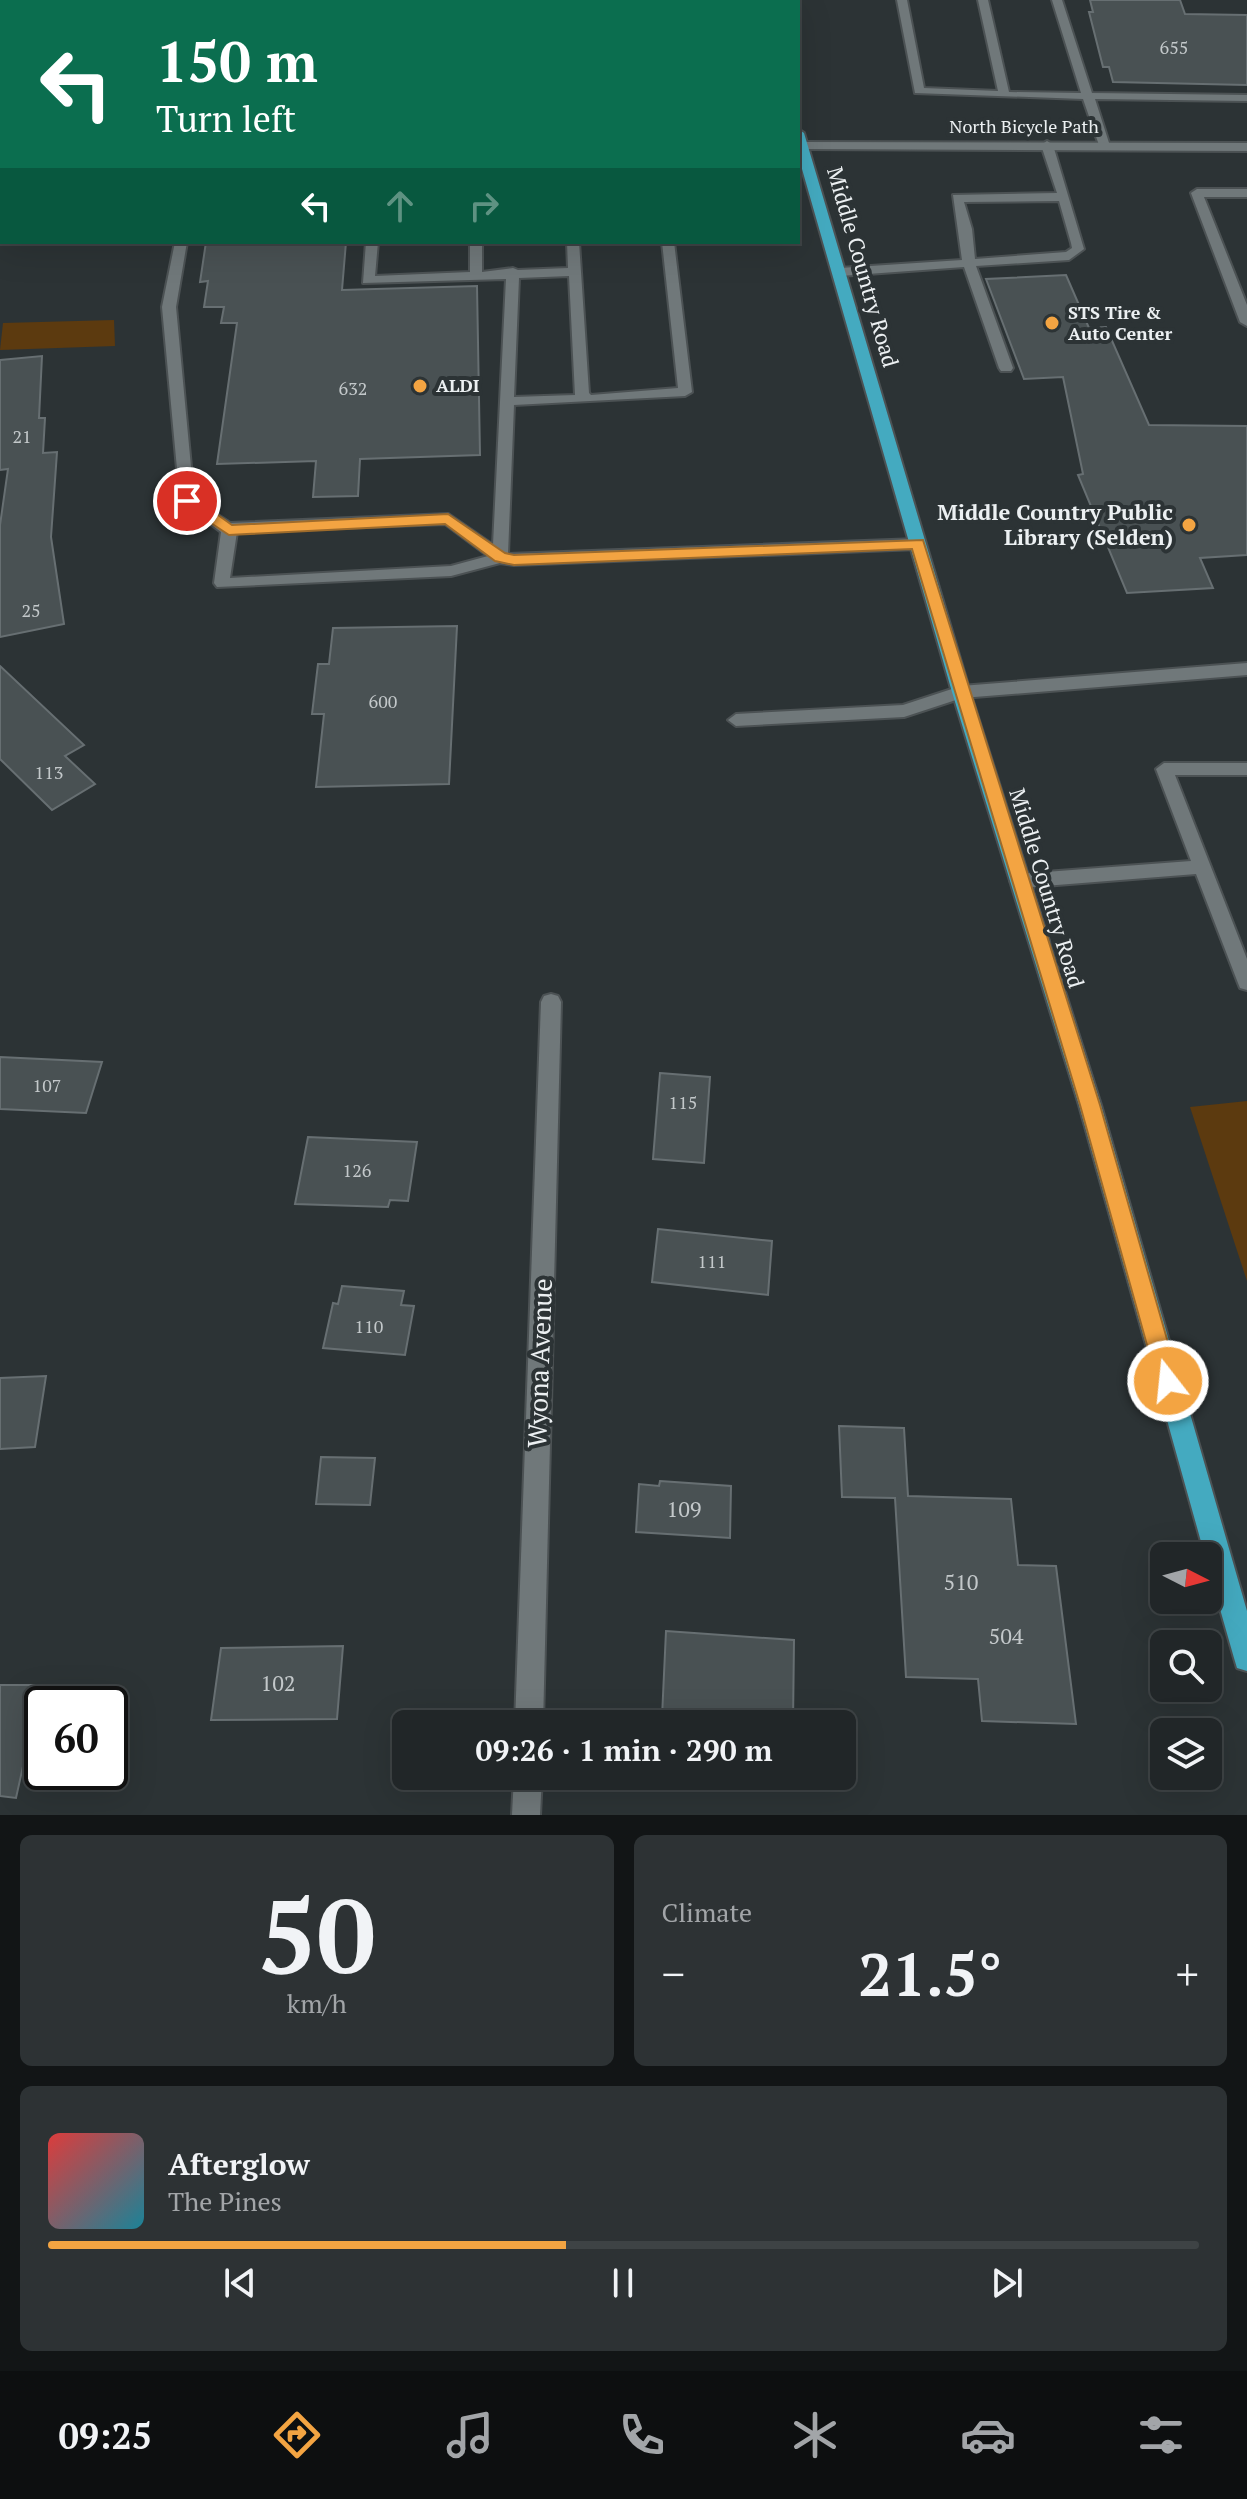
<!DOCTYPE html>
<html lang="en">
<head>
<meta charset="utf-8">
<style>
	:root { --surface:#212628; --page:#2d3234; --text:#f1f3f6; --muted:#a2a5a8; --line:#3e4345; --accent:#f3a442 }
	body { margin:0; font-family:"PT Serif",serif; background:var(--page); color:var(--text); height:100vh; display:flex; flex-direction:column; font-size:30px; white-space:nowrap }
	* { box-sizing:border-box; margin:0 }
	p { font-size:26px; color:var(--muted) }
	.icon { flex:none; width:44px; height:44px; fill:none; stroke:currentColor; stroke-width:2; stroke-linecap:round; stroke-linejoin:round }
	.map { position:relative; height:1815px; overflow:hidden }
	.sheet { display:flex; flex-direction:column; gap:20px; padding:20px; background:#121516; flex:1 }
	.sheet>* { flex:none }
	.banner { position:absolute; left:0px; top:0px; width:800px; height:244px; box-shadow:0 8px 32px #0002,0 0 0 2px var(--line); background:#0b6e4f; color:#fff; overflow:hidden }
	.needle { width:52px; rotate:96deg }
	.controls { position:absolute; left:1150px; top:1542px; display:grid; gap:16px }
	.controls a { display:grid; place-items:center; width:72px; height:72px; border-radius:12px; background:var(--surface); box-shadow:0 8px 32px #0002,0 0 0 2px var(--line); font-size:40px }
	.speed { position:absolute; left:24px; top:1686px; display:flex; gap:16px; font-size:40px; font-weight:700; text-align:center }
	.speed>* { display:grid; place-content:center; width:104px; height:104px; border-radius:50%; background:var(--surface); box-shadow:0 8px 32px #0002,0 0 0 2px var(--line); line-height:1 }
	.speed .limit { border:4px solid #111; border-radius:12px; background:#fff; color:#111 }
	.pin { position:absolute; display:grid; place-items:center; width:68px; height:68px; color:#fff; margin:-34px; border:4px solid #fff; border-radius:50%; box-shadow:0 2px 8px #0007 }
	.me { position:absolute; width:88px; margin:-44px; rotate:344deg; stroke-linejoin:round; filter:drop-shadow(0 0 6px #0008) }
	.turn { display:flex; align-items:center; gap:28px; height:168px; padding:0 24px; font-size:36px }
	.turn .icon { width:104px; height:104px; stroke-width:2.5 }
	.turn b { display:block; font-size:56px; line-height:68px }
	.lanes { display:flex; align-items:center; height:76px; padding:0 24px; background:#0003; justify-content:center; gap:40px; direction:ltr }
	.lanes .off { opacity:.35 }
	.big { font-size:60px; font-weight:800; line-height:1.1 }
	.sheet .tile { flex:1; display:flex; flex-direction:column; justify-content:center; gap:12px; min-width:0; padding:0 28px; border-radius:12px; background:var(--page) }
	.sheet .dial { align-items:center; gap:0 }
	.dial b { font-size:104px; line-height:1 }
	.song { display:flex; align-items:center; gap:24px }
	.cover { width:96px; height:96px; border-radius:12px; background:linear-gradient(135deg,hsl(0 70% 55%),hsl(190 70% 35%)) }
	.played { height:8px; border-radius:4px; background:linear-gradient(90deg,var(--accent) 45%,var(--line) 45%) }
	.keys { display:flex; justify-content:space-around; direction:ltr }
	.heat { display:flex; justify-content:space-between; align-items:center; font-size:44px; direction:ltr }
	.sheet .tiles { flex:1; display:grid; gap:20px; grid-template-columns:1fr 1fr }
	.tile:last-child { grid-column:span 2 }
	.trip { position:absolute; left:392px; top:1710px; width:464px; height:80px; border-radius:12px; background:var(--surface); box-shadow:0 8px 32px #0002,0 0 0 2px var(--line); font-weight:800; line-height:80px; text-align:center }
	.tabs { display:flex; height:128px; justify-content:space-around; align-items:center; background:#0d0f10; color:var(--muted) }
	.tabs .icon { width:56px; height:56px }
	.tabs .selected { color:var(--accent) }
	.tabs b { font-size:36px; color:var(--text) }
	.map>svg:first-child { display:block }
	.green { fill:#5c3a0f }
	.building { fill:#495153; stroke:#676f72; stroke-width:2 }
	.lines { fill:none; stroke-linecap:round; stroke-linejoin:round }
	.service-casing { stroke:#4c5254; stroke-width:4 }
	.minor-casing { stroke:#4c5254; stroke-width:4 }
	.tertiary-casing { stroke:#4c5254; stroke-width:4 }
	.primary-casing { stroke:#4c5254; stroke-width:4 }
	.service { fill:#70787a; fill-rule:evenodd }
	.minor { fill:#70787a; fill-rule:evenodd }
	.tertiary { fill:#70787a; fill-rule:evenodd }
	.primary { fill:#44aac0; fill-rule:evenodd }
	.route { fill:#f3a442; stroke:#9e6b2b; stroke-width:2 }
	.poi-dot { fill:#f3a442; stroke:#2c3335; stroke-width:3 }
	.labels { text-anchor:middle; stroke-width:8; stroke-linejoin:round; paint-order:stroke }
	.number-label { font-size:18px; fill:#c3c8ca }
	.far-street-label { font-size:18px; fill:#ecf0f2; stroke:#2c3335 }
	.far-poi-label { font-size:18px; font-weight:bold; fill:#ecf0f2; stroke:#2c3335; text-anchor:start }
	.street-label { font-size:22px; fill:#ecf0f2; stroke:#2c3335 }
	.poi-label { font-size:22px; font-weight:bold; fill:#ecf0f2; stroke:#2c3335; text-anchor:end }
	.near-number-label { font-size:22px; fill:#c3c8ca }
	.near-street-label { font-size:26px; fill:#ecf0f2; stroke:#2c3335 }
</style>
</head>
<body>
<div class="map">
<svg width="1247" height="1815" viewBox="0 0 1247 1815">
	<rect width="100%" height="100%" fill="#2c3335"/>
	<g class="green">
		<path d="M114,320l1,26 -115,4 3,-27z"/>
		<path d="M1247,1101v180l-57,-174z"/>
	</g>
	<g class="building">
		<path d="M1090,0h90l5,14 62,1v70l-134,-3 -4,-15h-6l-14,-55h4z"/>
		<path d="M206,242h140l-4,48 135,-4 3,169 -120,4 -2,37 -45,1 3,-36 -99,3 20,-141h-16l3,-16h-20l4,-26 -8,1z"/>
		<path d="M1066,275l23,53 17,-1 43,98 98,1v129l-47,3 13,30 -86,5 -49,-118 5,-1 -20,-97 -39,2 -38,-100z"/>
		<path d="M42,356l-3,62h6l-2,35 14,-1 -6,85 13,87 -64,13v-112l8,-56 -8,1v-110z"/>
		<path d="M457,626l-8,158 -133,3 8,-73h-12l6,-50h11l4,-36z"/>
		<path d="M0,666l84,79 -19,11 30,28 -43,26 -52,-51z"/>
		<path d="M0,1057l102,5 -16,51 -86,-4z"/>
		<path d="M660,1073l50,4 -6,86 -51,-4z"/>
		<path d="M308,1137l109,5 -9,59 -18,-1 -2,7 -93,-3z"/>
		<path d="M658,1229l114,12 -4,54 -116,-13z"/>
		<path d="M342,1286l62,5 -3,14 13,1 -9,49 -82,-7 10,-45 5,1z"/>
		<path d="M46,1376l-11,71 -35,2v-71z"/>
		<path d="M839,1426l65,2 4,68 103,3 7,66 38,1 20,158 -94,-3 -4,-42 -72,-2 -11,-179 -53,-1z"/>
		<path d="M321,1457l54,1 -5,47 -54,-1z"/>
		<path d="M660,1481l71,5 -1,52 -94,-6 3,-48 20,2z"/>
		<path d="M666,1631l128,9 -1,84 -131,-7z"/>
		<path d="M343,1646l-6,73 -126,1 10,-72z"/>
		<path d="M0,1685h41l-25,113 -16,-2z"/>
	</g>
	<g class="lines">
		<g class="service-casing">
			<g id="service">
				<rect x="304" y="0" width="10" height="2"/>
				<rect x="430" y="0" width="10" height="2"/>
				<rect x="451" y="0" width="10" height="2"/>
				<path d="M599,0h10l1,2h-10z"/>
				<path d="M897,0h10l17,88 74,3 -20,-91h10l21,92 72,1 -29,-93h10l30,93 155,2v6l-152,-2 15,47 -10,2 -17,-49 -168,-6z"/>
				<path d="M1047,141l6,4 31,104 -15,11 -93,6 37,102 -2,3h-10l-2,-3 -35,-101 -124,9 -6,-4 6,-4 122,-8 -9,-65 104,-2 -16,-48zM1059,201l12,42 1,5 -6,4 -91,7 -3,-30 -8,-27z"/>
				<path d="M1197,189h50v8h-43l43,108v21l-7,-4 -49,-129z"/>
				<path d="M175,242h12l-11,65 18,192 36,24 218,-9 45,31 13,-266 -143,4 3,-41h12l-3,34 95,-4v-30h12v30l31,-4 5,2 50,-2 -1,-26h12l10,151 2,2 87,-7 -16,-146h12l18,150 -7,4 -171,9 -6,149 410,-15 7,5 -7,5 -404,16 -14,-2 -49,13 -234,11 -3,-4 7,-51 -41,-31 -18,-194zM569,276l6,119 -61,2 5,-119zM445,524l43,32 -37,10 -221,12 7,-46z"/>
				<path d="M1247,663v12l-285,23 -58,19 -168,9 -8,-6 8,-6 167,-9 58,-19z"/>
				<path d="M1164,763h83v12h-72l72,184v31l-7,-2 -2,-5 -42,-109 -177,14 -9,-7 9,-7 172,-13 -35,-92z"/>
			</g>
		</g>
		<g class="minor-casing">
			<g id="minor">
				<path d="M551,994l7,2 3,6 -18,722h-28l26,-722 3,-6z"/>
				<path d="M514,1776h28l-2,39h-28z"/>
			</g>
		</g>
		<g class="tertiary-casing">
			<path id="tertiary" d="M798,142l449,1v8l-445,-2 -4,-1z"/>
		</g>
		<g class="primary-casing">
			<g id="primary">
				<rect x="748" y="0" width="12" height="2"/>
				<path d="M798,129l6,4 166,559 131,413 146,506v60l-10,-3 -3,-10 -26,-91v-11h-3l-126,-451 -127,-413 -154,-537z"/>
			</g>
		</g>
		<use href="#service" class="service"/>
		<use href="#minor" class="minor"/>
		<use href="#tertiary" class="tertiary"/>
		<use href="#primary" class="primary"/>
	</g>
	<path class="route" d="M182,497h11l39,28 216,-11 57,39 9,2 409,-15 177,565 79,276 -3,8 -8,3 -8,-3 -3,-8 -77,-276 -168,-556 -398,16 -19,-4 -50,-37 -216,11 -47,-31z"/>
	<g class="poi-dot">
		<circle cx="1052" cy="323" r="8"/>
		<circle cx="420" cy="386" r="8"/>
		<circle cx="1189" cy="525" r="8"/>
	</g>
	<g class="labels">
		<g class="number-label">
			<text x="1174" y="54">655</text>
			<text x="353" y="395">632</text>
			<text x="22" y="443">21</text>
			<text x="31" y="617">25</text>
			<text x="383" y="708">600</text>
			<text x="49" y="779">113</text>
			<text x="47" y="1092">107</text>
			<text x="683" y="1109">115</text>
			<text x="357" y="1177">126</text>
			<text x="712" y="1268">111</text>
			<text x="369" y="1333">110</text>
		</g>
		<g class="far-street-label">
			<text x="1024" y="133">North Bicycle Path</text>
		</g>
		<g class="far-poi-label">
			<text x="1068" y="319">STS Tire &amp;<tspan x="1068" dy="21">Auto Center</tspan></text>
			<text x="436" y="392">ALDI</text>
		</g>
		<g class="street-label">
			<text transform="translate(863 267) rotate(74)" y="8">Middle Country Road</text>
			<text transform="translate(1047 888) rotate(73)" y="8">Middle Country Road</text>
		</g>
		<g class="poi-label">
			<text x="1173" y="520">Middle Country Public<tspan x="1173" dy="25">Library (Selden)</tspan></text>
		</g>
		<g class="near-number-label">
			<text x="684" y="1517">109</text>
			<text x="961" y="1590">510</text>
			<text x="1006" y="1644">504</text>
			<text x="278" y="1691">102</text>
		</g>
		<g class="near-street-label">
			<text transform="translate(540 1363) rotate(-88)" y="9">Wyona Avenue</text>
		</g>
	</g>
</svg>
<div class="controls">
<a><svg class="needle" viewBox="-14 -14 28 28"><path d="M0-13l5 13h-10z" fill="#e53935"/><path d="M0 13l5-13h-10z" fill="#a2a5a8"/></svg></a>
<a><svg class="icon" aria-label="search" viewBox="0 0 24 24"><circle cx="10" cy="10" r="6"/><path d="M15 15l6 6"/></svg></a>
<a><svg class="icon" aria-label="layers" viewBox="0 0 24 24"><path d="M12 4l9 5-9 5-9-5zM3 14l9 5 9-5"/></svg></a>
</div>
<div class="speed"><div class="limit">60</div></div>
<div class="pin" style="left:187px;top:501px;background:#d93025"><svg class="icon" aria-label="arrive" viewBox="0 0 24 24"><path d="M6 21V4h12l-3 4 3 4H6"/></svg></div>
<svg class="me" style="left:1168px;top:1381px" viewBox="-20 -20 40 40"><circle r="17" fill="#f3a442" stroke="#fff" stroke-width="3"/><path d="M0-11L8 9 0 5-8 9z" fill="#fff"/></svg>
<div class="trip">09:26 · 1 min · 290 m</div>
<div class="banner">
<div class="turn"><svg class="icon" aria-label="left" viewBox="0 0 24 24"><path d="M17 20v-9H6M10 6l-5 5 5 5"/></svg><div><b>150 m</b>Turn left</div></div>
<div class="lanes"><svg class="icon" aria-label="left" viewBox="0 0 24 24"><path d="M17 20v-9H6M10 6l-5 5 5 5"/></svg><svg class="icon off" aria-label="ahead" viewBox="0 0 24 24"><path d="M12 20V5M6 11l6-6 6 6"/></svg><svg class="icon off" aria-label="right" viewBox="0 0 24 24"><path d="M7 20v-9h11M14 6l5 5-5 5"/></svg></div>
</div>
</div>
<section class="sheet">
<div class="tiles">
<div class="tile dial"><b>50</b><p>km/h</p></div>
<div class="tile"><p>Climate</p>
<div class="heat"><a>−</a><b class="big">21.5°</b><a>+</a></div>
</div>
<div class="tile">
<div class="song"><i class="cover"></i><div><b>Afterglow</b><p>The Pines</p></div></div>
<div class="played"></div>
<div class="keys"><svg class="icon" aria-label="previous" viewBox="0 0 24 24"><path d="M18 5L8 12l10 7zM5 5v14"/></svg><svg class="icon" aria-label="pause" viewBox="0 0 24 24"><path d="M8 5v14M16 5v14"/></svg><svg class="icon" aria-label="next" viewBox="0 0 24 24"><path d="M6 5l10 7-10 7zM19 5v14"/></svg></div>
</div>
</div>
</section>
<nav class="tabs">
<b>09:25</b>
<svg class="icon selected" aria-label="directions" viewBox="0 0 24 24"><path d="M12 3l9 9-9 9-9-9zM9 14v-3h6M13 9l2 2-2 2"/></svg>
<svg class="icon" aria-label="music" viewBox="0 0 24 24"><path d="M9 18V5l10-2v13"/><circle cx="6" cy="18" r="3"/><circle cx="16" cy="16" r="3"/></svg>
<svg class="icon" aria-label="phone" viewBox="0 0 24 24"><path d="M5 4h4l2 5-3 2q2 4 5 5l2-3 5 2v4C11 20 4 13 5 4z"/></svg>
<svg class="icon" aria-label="climate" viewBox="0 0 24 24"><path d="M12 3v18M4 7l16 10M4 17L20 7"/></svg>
<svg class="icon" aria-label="car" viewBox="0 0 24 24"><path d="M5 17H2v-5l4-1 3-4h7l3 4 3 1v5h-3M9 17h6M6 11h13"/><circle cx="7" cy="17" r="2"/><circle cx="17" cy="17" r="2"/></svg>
<svg class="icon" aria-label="filters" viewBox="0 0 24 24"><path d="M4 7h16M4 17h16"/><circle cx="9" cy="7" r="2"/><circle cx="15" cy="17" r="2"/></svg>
</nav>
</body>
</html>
